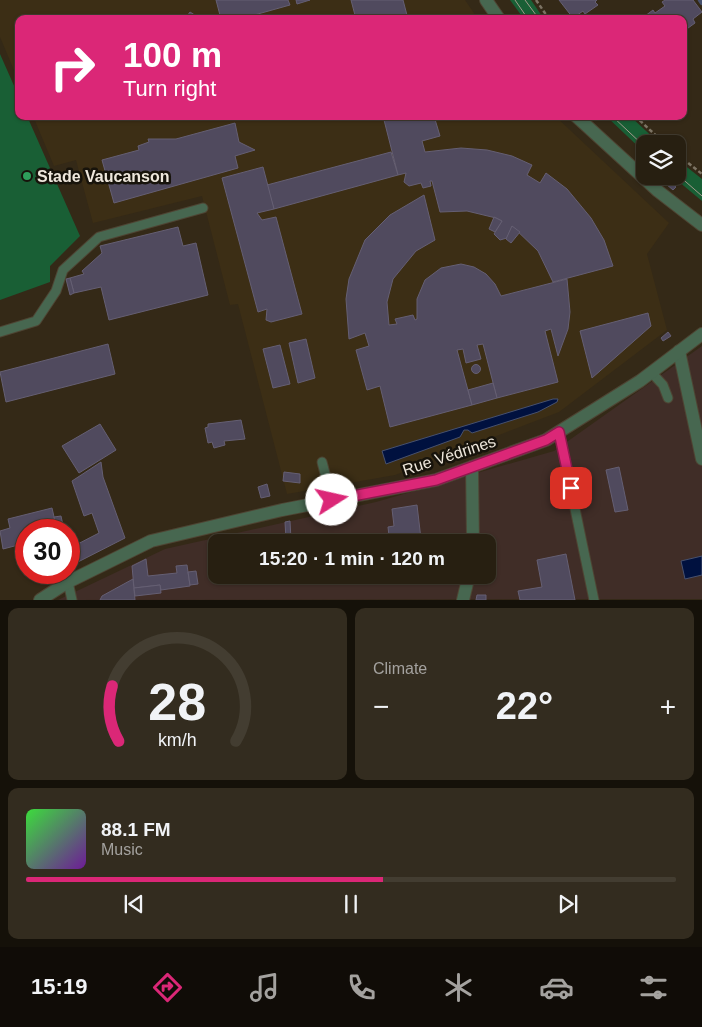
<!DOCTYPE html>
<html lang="en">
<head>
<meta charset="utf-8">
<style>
	:root { --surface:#271f11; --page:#332c1f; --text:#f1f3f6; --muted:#a4a29f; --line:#433d31; --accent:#db2777 }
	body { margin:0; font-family:Helvetica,sans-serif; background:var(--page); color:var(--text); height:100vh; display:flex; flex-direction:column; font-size:19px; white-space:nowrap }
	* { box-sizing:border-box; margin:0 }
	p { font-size:16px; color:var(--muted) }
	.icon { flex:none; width:28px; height:28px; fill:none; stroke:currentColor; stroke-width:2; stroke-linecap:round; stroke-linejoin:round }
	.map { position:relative; height:600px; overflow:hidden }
	.side { display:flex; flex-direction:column; gap:8px; padding:8px; background:#151109; flex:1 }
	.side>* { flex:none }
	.hud { position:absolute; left:15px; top:15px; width:672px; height:105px; border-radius:10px; box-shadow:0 1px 4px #0004,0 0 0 1px var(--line); background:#db2777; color:#fff; overflow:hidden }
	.fabs { position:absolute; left:636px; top:135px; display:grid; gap:10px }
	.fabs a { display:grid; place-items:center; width:50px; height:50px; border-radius:10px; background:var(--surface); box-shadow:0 1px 4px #0004,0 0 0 1px var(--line); font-size:25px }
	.speed { position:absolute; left:15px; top:519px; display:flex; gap:10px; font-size:25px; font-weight:700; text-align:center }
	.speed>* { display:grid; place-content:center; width:65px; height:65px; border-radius:50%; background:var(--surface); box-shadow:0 1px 4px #0004,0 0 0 1px var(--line); line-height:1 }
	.speed .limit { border:8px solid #d22; background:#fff; color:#111 }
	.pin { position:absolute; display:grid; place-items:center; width:42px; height:42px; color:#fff; margin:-21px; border-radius:10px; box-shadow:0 2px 8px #0006 }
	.me { position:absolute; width:55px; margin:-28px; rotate:80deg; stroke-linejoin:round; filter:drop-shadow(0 0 4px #0008) }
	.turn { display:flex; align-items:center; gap:18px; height:105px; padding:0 25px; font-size:22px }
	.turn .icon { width:65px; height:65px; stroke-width:2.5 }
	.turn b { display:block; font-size:35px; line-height:42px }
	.big { font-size:38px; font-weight:700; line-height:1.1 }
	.side .card { flex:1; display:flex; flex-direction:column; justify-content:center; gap:8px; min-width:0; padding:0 18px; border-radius:10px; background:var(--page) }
	.side .dial { align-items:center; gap:0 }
	.dial svg { height:130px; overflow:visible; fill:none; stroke:var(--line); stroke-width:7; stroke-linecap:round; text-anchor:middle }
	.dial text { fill:var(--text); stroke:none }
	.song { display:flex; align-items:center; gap:15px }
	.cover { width:60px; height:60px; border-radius:8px; background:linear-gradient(135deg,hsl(120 70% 55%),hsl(280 70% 35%)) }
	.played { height:5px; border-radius:2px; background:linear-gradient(90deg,var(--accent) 55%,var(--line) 55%) }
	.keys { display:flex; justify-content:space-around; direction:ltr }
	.heat { display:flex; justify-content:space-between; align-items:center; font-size:28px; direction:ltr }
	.side .tiles { flex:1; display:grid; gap:8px; grid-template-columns:1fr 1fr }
	.card:last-child { grid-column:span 2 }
	.trip { position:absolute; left:208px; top:534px; width:288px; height:50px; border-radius:10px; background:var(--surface); box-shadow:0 1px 4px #0004,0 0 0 1px var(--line); font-weight:700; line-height:50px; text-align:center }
	.menu { display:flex; height:80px; justify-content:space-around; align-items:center; background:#100c07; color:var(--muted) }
	.menu .icon { width:35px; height:35px }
	.menu .current { color:var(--accent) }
	.menu b { font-size:22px; color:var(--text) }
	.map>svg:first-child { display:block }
	.commercial { fill:#402d27; fill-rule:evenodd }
	.built { fill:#3c2e15 }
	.green { fill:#195f35 }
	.water { fill:#00113f; stroke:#47516e }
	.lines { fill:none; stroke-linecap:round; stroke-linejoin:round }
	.stream { stroke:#47516e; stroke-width:4.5 }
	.building { fill:#504a5e; stroke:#655f73 }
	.lane-casing { stroke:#4e4433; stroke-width:11 }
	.street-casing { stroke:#4e4433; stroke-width:14 }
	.path { stroke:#7d7464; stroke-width:2.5; stroke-dasharray:4 2.5; stroke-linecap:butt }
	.lane { stroke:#476750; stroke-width:9 }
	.street { stroke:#476750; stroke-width:12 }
	.tram { stroke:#a39a8c; stroke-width:1 }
	.route-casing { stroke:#8e194d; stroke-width:12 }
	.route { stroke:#db2777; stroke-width:9 }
	.leisure-dot { fill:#2e9e5b; stroke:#17130b; stroke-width:2 }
	.labels { text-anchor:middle; stroke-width:5; stroke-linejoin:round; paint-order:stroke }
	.poi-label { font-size:16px; font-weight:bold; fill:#eee7dc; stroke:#17130b; text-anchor:start }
	.street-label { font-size:16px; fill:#eee7dc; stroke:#17130b }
</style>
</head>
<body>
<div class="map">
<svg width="702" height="600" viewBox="0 0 702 600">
	<rect width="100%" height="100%" fill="#342917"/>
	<path class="commercial" d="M702,346v253l-644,1 107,-51 211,-47 178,-51zM216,542h270v33h-270z"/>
	<g class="built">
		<path d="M0,0h465l13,19h-459v63l-19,-45z"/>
		<path d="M33,116h522l114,107 -22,31 20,76 -108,82 -164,63 -108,19 -49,-190 -8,1 -28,-109 -109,27 -17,-63 -22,6z"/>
	</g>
	<g class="green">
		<path d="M510,0h21l13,19h-20z"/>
		<path d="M0,54l19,43v19h8l53,120 -30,30v16l-50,18z"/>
		<path d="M606,116h24l30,28h-15v9z"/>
		<path d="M678,160l24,19v22l-30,-25h6z"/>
	</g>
	<g class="water">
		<path d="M553,399h5l-1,3 -19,10 -66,21 -4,-3h-4l-4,7 -74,27 -4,-13z"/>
		<path d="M702,556v19l-17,4 -4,-18z"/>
	</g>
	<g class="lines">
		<path class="stream" d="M700,0l2,3"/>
	</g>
	<g class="building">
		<path d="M216,0h72l2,5 -50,14h-19z"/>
		<path d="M296,0h14l-13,4z"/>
		<path d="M351,0h52l5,19h-52z"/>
		<path d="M559,0h38l-2,2 3,3 -13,9 -2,-3 -10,7z"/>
		<path d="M665,0h28l9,12 -9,7 2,4 -11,8v-12h-43l12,-9 2,3 10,-7 -3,-4z"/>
		<path d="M190,12l11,7h-16z"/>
		<path d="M383,116h51l6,20 -18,5 3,11 36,-4 26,2 25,6 20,9 -5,10 13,8 6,-10 21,16 24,29 13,22 9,26 -60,16 -15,-31 -26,-25 -5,12 -7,2 -6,-6 8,-13 -6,-3 -29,-7 -27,1 -8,-31h-2l1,5 -8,2 -2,-5 -12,3 -5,-4 2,-9 -8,2z"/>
		<path d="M235,123l4,19 16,8 -20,6 3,12 -124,35 -12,-43 37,-10 -1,-4 11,-4 -1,-3h28z"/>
		<path d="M391,152l7,23 -124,34 -7,-24z"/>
		<path d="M263,167l11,42 -17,4 5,7 14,-3 26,97 -31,8 -5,-2 1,-11 -9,3 -36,-134z"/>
		<path d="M669,181l7,6 -3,3 -7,-6z"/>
		<path d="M424,195l11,45 -19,11 -23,28 -6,23 2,23 8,-1 -2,-5 18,-4 2,5 2,-1v-20l8,-19 16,-12 20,-4 13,3 12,7 9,10 6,12 66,-17 3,33 -2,17 -10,27 -7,-27 -6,2 13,51 -61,16 -14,-54 -6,1 4,14 -15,4 -3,-14 -6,1 15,55 -82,22 -10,-41 -13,4 -11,-40 13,-4 -4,-13 -16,6 -3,-40 3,-20 16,-39 25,-25z"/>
		<path d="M494,217l8,4 -7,11 -6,-3z"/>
		<path d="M512,226l8,6 -9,11 -5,-4z"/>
		<path d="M178,227l5,19 13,-3 12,52 -99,25 -8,-33 -27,6 -4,-15 14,-4 -2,-3 20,-18 -2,-7z"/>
		<path d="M70,278l4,15 -4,2 -4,-16z"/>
		<path d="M648,313l3,13 -59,52 -12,-47z"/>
		<path d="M668,332l3,4 -8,5 -2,-3z"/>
		<path d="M306,339l9,39 -17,5 -9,-40z"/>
		<path d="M108,344l7,30 -109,28 -6,-30z"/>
		<path d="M280,345l10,39 -17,4 -10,-39z"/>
		<circle cx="476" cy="369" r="4.5"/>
		<path d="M493,383l4,15 -25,7 -4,-15z"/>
		<path d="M241,420l4,19 -21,2 1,4 -11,3 -2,-6 -4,1 -3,-15 3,-1v-3z"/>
		<path d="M100,424l16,26 -37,23 -17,-27z"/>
		<path d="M101,462l2,15 22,61 -51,26 -4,-16 29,-15 -7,-20 -8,3 -12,-35z"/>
		<path d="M619,467l9,43 -13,2 -9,-42z"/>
		<path d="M284,472l16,2v9l-17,-2z"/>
		<path d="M267,484l3,12 -9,2 -3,-11z"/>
		<path d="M417,505l4,34 10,-1v4h-35l-1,-6h-6l-1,-9 6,-1 -2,-17z"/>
		<path d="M52,508l5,22h-31v13l-23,6 -3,-18 10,-3 -2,-9z"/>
		<path d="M61,516l3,14h-7l-3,-13z"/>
		<path d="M290,521l1,19 9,-1v3h-24v-1l10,-1 -1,-18z"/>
		<path d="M566,554l9,46h-55l-2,-9 24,-4 -5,-27z"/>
		<path d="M146,559l2,17 29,-3 -1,-7 11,-1 3,21 -29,4 -1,-5 -26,3 -2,-22z"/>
		<path d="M196,571l2,13 -8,1 -2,-13z"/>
		<path d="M279,575h23v6l-23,1z"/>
		<path d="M399,575h17l1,6 -17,1z"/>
		<path d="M133,579l2,21h-35l2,-4z"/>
		<path d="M160,585l1,8 -26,3 -1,-8z"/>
		<path d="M477,595h9v5h-10z"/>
	</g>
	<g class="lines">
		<g class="lane-casing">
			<g id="lane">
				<path d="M0,332l36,-11 20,-30 7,-21 36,-33 104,-29"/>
				<path d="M651,372l12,13 5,13"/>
				<path d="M559,432l35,168"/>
				<path d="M322,462l10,38"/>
				<path d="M68,582l4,18"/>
			</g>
		</g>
		<g class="street-casing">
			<g id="street">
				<path d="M486,0l13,19"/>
				<path d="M576,116l82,75 44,34"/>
				<path d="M679,351l23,108"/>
				<path d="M472,467l1,75"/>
				<path d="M40,600l28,-18 83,-41 131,-31 154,-30 110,-40 94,-59 62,-47"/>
				<path d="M463,600l6,-25"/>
			</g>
		</g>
		<g class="path">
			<path d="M536,0l13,19"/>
			<path d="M635,116l30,28"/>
			<path d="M678,155l24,19"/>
		</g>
		<use href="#lane" class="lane"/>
		<use href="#street" class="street"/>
		<g class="tram">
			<path d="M515,0l13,19"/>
			<path d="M525,0l14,19"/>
			<path d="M612,116l33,31"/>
			<path d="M678,175l24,21"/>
		</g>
	</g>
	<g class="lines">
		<g class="route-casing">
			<path id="route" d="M332,500l104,-20 110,-40 13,-8 12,56"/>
		</g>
		<use href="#route" class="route"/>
	</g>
	<circle class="leisure-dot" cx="27" cy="176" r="5"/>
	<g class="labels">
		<g class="poi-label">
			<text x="37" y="182">Stade Vaucanson</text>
		</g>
		<g class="street-label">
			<text transform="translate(449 455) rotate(-18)" y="6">Rue Védrines</text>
		</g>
	</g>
</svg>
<div class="fabs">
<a><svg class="icon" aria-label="layers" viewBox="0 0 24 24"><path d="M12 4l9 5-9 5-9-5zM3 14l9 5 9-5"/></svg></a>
</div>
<div class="speed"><div class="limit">30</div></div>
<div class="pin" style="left:571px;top:488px;background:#d93025"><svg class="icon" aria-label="arrive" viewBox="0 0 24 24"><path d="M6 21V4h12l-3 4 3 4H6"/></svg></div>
<svg class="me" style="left:332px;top:500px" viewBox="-20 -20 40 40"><circle r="19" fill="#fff"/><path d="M0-13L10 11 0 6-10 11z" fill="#db2777"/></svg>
<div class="trip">15:20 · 1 min · 120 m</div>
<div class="hud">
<div class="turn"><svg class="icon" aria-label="right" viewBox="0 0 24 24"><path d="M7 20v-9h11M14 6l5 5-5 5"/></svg><div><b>100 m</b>Turn right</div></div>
</div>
</div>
<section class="side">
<div class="tiles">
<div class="card dial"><svg viewBox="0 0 100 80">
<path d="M14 69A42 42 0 1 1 86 69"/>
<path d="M14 69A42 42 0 0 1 10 35" stroke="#db2777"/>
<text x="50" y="56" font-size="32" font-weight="700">28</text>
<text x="50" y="72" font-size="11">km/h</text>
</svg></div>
<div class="card"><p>Climate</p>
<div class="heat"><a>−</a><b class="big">22°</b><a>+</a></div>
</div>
<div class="card">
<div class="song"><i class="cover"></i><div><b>88.1 FM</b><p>Music</p></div></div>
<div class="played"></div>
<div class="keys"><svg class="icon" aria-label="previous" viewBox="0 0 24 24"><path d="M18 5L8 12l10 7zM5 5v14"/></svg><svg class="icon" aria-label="pause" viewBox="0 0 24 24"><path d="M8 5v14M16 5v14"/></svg><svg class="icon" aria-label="next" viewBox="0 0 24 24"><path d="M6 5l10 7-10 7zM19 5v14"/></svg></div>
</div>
</div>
</section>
<nav class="menu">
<b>15:19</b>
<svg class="icon current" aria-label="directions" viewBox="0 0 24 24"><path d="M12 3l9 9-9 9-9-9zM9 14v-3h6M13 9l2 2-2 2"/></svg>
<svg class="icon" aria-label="music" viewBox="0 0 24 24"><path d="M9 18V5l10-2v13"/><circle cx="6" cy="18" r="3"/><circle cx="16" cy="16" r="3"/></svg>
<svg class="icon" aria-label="phone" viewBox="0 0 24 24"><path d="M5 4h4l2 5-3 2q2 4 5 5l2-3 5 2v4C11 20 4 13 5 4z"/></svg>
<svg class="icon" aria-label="climate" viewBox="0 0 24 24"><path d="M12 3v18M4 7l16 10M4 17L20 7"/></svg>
<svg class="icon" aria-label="car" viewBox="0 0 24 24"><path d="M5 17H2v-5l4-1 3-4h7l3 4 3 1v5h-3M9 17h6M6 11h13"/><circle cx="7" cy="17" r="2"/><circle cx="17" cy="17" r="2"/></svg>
<svg class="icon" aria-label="filters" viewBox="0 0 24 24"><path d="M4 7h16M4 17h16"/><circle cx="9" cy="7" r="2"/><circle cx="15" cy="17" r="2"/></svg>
</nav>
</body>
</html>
